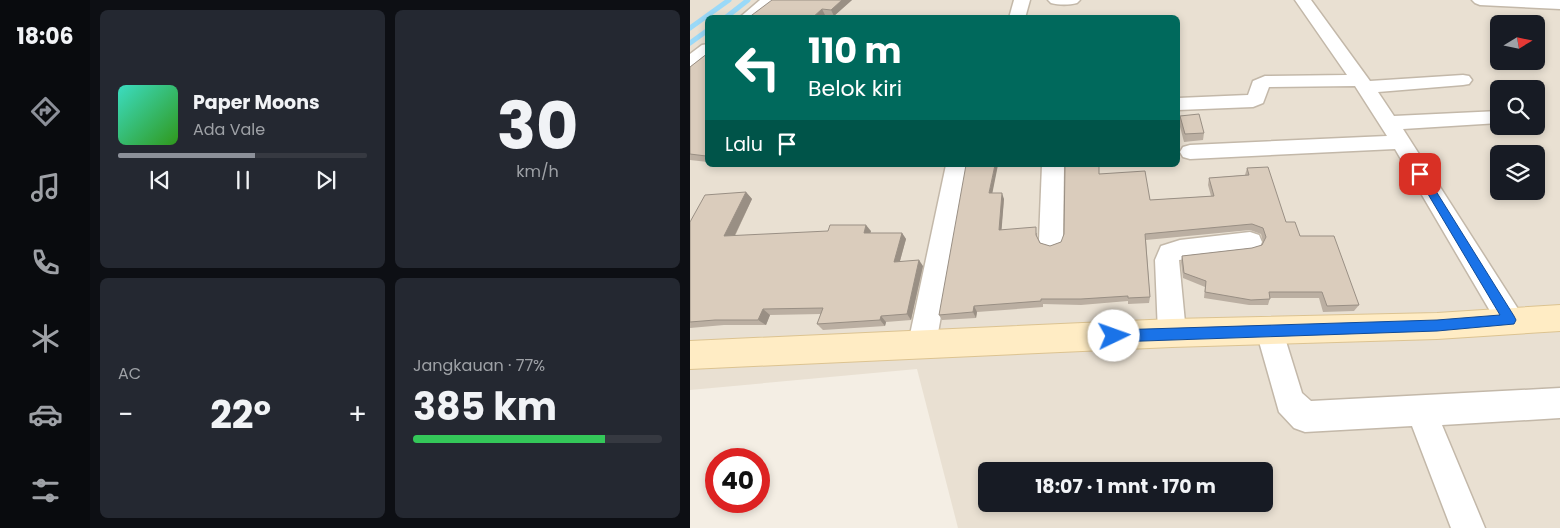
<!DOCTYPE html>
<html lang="id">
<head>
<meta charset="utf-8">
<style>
	:root { --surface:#171b24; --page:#242831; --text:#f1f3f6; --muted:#9ea1a6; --line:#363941; --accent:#8c9099 }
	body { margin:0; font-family:Poppins,sans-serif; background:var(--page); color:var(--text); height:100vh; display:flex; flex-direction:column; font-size:19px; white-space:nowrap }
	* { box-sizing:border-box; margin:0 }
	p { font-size:16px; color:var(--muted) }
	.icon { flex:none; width:28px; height:28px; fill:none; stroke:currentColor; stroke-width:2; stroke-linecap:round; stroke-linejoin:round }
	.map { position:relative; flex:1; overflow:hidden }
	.panel { display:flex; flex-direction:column; gap:10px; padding:10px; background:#0d0f14; width:600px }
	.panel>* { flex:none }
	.top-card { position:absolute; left:15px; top:15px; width:475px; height:152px; border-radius:8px; box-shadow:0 2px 8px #0003; background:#00695c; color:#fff; overflow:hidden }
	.needle { width:32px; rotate:80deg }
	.tools { position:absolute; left:800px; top:15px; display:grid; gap:10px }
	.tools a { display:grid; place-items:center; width:55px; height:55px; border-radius:8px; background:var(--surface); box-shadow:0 2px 8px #0003; font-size:25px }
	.speed { position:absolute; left:15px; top:448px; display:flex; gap:10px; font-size:25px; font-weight:700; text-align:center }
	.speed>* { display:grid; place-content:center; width:65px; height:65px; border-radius:50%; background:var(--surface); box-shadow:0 2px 8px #0003; line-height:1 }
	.speed .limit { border:8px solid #d22; background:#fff; color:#111 }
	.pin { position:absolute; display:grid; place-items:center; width:42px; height:42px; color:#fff; margin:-21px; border-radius:10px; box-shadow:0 2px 8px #0006 }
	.me { position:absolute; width:55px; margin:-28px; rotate:87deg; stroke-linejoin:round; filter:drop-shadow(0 0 4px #0008) }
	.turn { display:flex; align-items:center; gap:18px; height:105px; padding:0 20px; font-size:22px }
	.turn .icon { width:65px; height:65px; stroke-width:2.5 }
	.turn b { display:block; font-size:35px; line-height:42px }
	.then { display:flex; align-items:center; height:48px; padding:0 20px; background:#0003; gap:10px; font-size:19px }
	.big { font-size:38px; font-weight:700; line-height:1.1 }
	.panel .widget { flex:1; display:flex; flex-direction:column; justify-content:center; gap:8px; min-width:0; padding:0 18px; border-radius:8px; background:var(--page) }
	.panel .dial { align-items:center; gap:0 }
	.dial b { font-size:65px; line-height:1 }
	.song { display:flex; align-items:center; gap:15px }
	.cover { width:60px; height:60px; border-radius:8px; background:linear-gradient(135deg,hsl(170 70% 55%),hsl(110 70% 35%)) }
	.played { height:5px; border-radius:2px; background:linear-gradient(90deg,var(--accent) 55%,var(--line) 55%) }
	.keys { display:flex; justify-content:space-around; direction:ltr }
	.heat { display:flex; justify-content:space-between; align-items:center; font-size:28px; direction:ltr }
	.charge { height:8px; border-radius:4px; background:linear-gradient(90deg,#34c759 77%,var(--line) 0) }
	.panel .tiles { flex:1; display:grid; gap:10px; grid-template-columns:repeat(2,1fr) }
	.trip { position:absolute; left:288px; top:462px; width:295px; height:50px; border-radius:8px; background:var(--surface); box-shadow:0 2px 8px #0003; font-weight:700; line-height:50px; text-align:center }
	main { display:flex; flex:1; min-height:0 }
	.tab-bar { display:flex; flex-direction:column; width:90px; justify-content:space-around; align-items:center; background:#090b0e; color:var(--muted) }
	.tab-bar .icon { width:35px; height:35px }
	.tab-bar .current { color:var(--accent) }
	.tab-bar b { font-size:22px; color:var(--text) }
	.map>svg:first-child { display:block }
	.residential { fill:#e9e0d2; fill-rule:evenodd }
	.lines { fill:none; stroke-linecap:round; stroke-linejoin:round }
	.stream { stroke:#9ad9f8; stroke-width:5 }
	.street-casing { stroke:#c3b8a9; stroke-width:3 }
	.secondary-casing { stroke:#dcc391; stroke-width:2 }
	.street { fill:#fff; fill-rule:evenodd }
	.secondary { fill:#ffecc4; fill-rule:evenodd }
	.wall { fill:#bbafa2 }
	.shaded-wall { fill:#998f84 }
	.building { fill:#daccbc; stroke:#998f84 }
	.route { fill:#1a73e8; stroke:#114b97 }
</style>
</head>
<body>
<main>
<nav class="tab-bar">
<b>18:06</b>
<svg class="icon current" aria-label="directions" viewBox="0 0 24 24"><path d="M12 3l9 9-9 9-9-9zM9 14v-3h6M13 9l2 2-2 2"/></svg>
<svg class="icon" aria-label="music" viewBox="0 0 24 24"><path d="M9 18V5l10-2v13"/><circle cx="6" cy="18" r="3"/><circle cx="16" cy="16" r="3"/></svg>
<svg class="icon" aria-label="phone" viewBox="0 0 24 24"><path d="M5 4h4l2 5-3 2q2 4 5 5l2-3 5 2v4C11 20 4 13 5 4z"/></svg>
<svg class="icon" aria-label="climate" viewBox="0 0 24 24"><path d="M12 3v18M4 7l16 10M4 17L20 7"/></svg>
<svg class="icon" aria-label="car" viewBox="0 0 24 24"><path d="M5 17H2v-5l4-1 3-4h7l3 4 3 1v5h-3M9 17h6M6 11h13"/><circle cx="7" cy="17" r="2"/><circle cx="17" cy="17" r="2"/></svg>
<svg class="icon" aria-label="filters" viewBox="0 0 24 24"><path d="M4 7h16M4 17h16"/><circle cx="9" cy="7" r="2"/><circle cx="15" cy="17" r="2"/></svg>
</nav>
<section class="panel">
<div class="tiles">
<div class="widget">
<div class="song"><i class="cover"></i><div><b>Paper Moons</b><p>Ada Vale</p></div></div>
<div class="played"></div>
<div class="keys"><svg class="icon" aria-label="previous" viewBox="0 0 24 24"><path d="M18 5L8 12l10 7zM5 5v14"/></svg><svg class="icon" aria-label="pause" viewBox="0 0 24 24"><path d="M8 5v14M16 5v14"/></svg><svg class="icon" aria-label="next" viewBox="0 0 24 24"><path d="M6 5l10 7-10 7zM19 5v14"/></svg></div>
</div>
<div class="widget dial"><b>30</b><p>km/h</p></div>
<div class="widget"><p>AC</p>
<div class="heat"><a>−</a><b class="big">22°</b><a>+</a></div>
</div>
<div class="widget"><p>Jangkauan · 77%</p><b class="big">385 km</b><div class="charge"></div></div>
</div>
</section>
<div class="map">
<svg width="870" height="528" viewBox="0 0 870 528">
	<rect width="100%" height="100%" fill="#f4eee4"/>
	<path class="residential" d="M0,0h870v528h-602l-41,-159 -227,21zM18,18h470v147h-470zM809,24h37v37h-37zM809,89h37v37h-37zM809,154h37v37h-37zM296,471h278v33h-278z"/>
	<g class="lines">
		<g class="stream">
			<path d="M35,18l23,-18"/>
			<path d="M0,28l39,-28"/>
			<path d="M0,43l18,-13"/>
		</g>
		<g class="street-casing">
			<g id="street">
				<path d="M70,0h18l-20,18h-19z"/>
				<path d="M324,0h16l-5,18h-16z"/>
				<path d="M358,0h32l-3,3c-8,2 -18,2 -26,0z"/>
				<path d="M605,0h16l59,81 93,-6 6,1 3,4 -3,4 -6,1 -85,7 16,24 105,-5v12l-96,6 117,183 4,8 -4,8 -10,4 -10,-4 -105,-179 -205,10 -7,-2 -3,-5 3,-5 7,-2 197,-9 -32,-50 -86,1 -6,16 -10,4 -75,3v-12l70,-3 5,-14 12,-5 82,-1z"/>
				<path d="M782,0h88v9l-80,-4 -5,-2z"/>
				<path d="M18,44v14l-12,9 -6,1v-14l12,-9z"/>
				<path d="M256,165h22l-32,179 -4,9 -10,4 -10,-4 -4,-9z"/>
				<path d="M352,165h22l-1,75 -3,7 -9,3 -9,-3 -3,-7z"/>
				<path d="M560,232l9,3 3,7 -3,7 -9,3 -71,8 7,73 -4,9 -10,3 -10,-3 -4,-9 -3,-73 6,-14 19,-6z"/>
				<path d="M580,319l10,3 22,71 9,8 249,-13v30l-118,7 43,103h-34l-39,-102 -107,6 -11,-4 -15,-16 -23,-81 4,-9z"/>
			</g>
		</g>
		<g class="secondary-casing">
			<path id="secondary" d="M870,305v26l-123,8 -265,8 -482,22v-28l482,-22 265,-6z"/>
		</g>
		<use href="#street" class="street"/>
		<use href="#secondary" class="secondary"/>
	</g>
	<g class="wall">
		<path d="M82,0h80l-18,16 -9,-1z"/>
		<path d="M18,53v109l-18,-2v-93z"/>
		<path d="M490,116l24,17 -1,7 -19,2 -5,-19z"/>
		<path d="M557,168l39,54 14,14 59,69 -5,6 -31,1 -4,-14h-49l-2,7h-19l-45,-7 1,-11 -22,-9 -2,-16 1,-6 70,-8 10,-3 1,-3 -2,-8 -11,-4 -104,10 4,57 -1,6 -21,1v-3l-47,4 -38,-1v3l-66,5 -1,6 -34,2 -3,-5 53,-122 12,6 -3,31 36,3v5l3,5 10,3 11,-4 38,-68 51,26 61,-4 -3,-11 1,-7 36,-3z"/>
		<path d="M56,192l6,7 -17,37 136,-5 -1,2h32l4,6 -6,22 23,5 -12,54 -25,2 -1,4 -62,4 -6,-6 4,-10 -51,1 -4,10h-42l-34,3v-106z"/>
	</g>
	<g class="shaded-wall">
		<path d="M152,0h10l-18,16 -3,-6z"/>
		<path d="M132,9l3,6 -2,3h-11z"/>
		<path d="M305,165h3l-7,35 -2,-7z"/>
		<path d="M56,192l6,7 -21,44 -7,-7z"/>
		<path d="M312,193l2,6 -3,38 -2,-7z"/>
		<path d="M176,225l5,6 -3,9 -4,-7z"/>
		<path d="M212,233l4,6 -8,29 -4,-6z"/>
		<path d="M229,260l4,6 -12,54 -4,-6z"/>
		<path d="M284,306l3,6 -1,6 -3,-6z"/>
		<path d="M73,309l7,6 -4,10 -8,-5z"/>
		<path d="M191,316l5,6 -1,4 -5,-6z"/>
	</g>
	<g class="building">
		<path d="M82,0h70l-11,10 -9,-1 -10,9h-64z"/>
		<path d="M18,53v102l-2,1 -16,-2v-87z"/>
		<path d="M509,114l5,19 -19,1 -5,-18z"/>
		<path d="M276,165h29l-6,28h13l-3,37 37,-3v8l4,8 10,3 11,-4 3,-8 1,-69h34v9l46,-3 5,29 64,-4 -5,-18 40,-3 -2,-7 21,-1 18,55h9l5,14h34l25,69 -32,1 -5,-14h-53l1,7 -19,1 -46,-8 1,-11 -22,-8 -2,-17 70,-8 10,-3 4,-8 -3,-9 -11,-4 -107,10 5,63 -22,1v-2l-47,3h-40v2l-67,5 -1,6 -34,3z"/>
		<path d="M56,192l-22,44 104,-5 2,-6h36l-2,8h38l-8,29 25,-2 -12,54 -26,2 -1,4 -63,4 6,-16 -60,1 -5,11h-43l-25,2v-100l15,-27z"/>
	</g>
	<path class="route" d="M730,171l4,1 90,144 2,4 -2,4 -77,7 -323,11 -4,-2 -2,-4 2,-4 4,-2 323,-10 63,-5 -84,-141z"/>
</svg>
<div class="tools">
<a><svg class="needle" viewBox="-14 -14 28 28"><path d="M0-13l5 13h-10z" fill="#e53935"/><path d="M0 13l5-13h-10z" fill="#9ea1a6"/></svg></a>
<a><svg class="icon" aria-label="search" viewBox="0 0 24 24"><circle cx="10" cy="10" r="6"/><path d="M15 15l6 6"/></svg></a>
<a><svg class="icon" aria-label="layers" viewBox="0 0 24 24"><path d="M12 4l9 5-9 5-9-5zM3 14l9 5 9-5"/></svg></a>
</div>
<div class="speed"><div class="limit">40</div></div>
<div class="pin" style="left:730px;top:174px;background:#d93025"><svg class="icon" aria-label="arrive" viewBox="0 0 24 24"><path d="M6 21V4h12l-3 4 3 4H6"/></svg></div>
<svg class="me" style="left:424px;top:336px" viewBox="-20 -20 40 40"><circle r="19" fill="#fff"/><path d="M0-13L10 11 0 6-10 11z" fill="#1a73e8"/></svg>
<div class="trip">18:07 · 1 mnt · 170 m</div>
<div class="top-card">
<div class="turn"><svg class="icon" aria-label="left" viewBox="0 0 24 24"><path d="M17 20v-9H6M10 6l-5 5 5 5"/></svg><div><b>110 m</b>Belok kiri</div></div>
<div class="then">Lalu<svg class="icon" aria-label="arrive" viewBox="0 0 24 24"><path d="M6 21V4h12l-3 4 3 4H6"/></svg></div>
</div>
</div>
</main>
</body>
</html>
